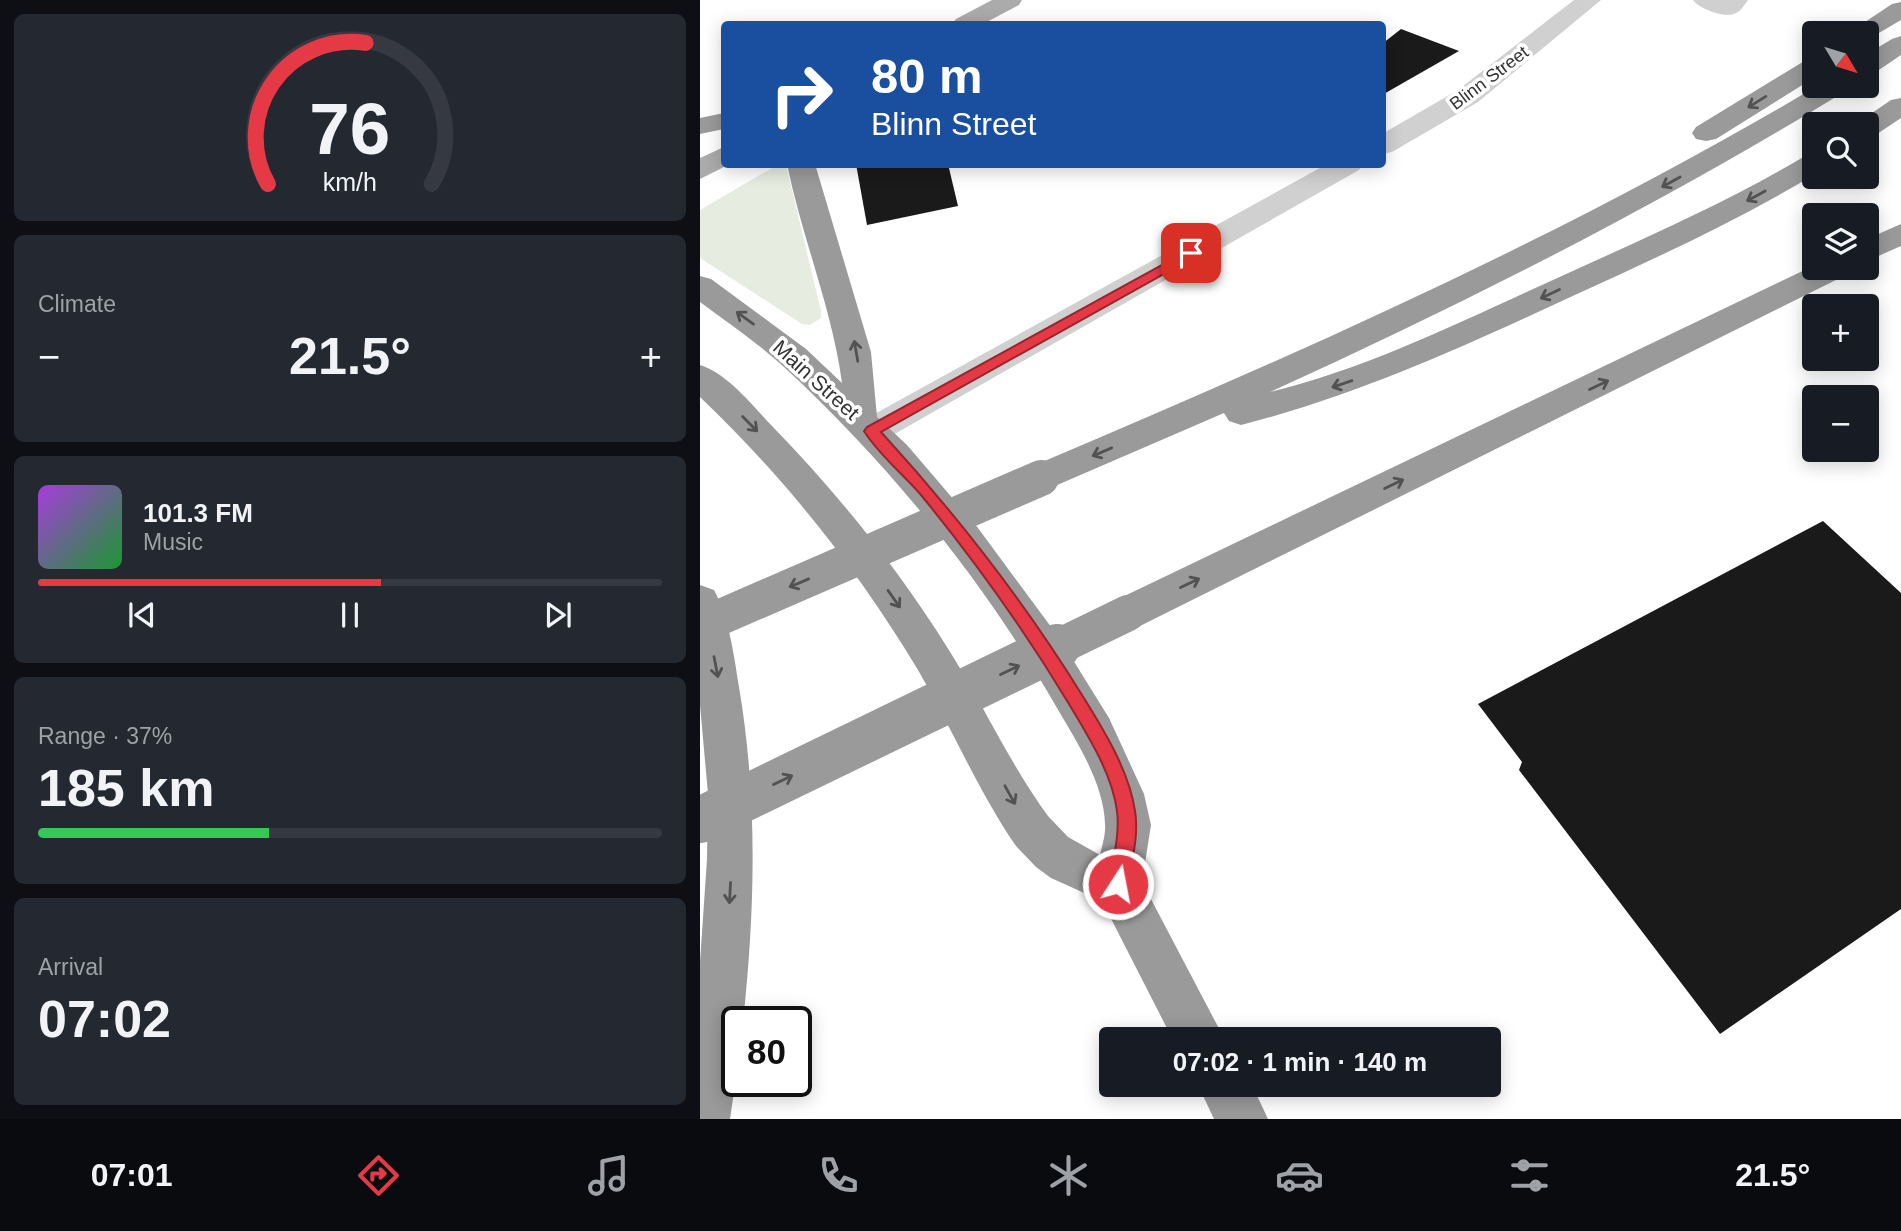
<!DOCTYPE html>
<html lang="en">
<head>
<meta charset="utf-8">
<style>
	:root { --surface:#171b24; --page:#242831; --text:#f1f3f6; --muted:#9ea1a6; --line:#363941; --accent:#e63946 }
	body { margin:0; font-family:Helvetica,sans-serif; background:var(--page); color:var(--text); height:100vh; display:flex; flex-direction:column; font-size:26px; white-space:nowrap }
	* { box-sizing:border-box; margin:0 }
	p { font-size:23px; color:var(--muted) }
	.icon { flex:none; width:38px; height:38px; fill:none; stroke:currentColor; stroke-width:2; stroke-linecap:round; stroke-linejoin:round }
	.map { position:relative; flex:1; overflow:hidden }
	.details { display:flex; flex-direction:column; gap:14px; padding:14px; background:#0d0f14; width:700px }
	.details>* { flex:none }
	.hud { position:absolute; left:21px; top:21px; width:665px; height:147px; border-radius:7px; box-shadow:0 4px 18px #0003; background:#1a4fa0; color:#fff; overflow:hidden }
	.needle { width:46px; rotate:128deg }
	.fabs { position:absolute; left:1102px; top:21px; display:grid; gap:14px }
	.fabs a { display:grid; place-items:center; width:77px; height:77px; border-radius:7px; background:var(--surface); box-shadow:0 4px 18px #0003; font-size:35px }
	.speed { position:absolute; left:21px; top:1006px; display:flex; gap:14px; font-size:35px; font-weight:700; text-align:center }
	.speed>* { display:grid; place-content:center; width:91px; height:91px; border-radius:50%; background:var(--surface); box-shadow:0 4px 18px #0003; line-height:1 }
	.speed .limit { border:4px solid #111; border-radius:10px; background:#fff; color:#111 }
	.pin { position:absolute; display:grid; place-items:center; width:60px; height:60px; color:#fff; margin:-30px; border-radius:14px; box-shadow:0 4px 10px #0006 }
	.me { position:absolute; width:77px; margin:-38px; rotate:11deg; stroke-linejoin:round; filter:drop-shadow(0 0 5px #0008) }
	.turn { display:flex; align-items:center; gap:24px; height:147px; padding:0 35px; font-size:32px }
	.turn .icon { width:91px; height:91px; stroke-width:2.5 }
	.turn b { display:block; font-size:49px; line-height:60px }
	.big { font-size:52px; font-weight:700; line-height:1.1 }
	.details .widget { flex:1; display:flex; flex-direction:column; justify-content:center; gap:10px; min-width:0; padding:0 24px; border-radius:10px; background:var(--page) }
	.details .dial { align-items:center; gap:0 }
	.dial svg { height:182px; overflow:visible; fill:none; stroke:var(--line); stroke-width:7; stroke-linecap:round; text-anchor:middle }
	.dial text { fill:var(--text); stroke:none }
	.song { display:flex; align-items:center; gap:21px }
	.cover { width:84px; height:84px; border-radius:10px; background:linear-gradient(135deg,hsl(280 70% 55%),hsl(130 70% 35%)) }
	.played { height:7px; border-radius:4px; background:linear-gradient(90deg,var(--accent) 55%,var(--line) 55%) }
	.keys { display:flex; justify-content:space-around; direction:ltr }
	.heat { display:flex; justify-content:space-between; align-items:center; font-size:38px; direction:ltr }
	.charge { height:10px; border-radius:5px; background:linear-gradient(90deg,#34c759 37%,var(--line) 0) }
	.trip { position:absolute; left:399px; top:1027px; width:402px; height:70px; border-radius:7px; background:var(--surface); box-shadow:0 4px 18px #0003; font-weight:700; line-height:70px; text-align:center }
	.tabs { display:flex; height:112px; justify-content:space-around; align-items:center; background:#090b0e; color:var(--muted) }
	.tabs .icon { width:49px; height:49px }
	.tabs .selected { color:var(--accent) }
	.tabs b { font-size:32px; color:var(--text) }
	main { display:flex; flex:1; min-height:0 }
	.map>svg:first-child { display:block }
	.green { fill:#e6ecdf }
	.building { fill:#1a1a1a }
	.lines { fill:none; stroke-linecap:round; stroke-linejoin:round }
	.minor { fill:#d0d0d0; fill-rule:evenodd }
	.major { fill:#ababab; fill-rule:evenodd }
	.highway { fill:#9a9a9a; fill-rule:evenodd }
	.highway-bridge-far1 { stroke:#9a9a9a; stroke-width:36 }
	.highway-bridge { stroke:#9a9a9a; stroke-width:46 }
	.oneway { stroke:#525252 }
	.route { fill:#e63946; stroke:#96252e; stroke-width:2 }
	.labels { text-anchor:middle; stroke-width:7; stroke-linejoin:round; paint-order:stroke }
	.far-street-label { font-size:18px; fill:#333; stroke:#fff }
	.street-label { font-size:21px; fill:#333; stroke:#fff }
</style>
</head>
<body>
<main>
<section class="details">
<div class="widget dial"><svg viewBox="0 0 100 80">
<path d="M14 69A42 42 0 1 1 86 69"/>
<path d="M14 69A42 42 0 0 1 57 7" stroke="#e63946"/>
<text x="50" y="56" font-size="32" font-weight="700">76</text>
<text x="50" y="72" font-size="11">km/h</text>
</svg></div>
<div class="widget"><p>Climate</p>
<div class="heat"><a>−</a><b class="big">21.5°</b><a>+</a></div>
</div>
<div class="widget">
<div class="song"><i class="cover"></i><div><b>101.3 FM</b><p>Music</p></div></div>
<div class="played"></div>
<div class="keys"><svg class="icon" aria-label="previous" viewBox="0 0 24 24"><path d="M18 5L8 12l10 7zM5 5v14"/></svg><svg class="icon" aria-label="pause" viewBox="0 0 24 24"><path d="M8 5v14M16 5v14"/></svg><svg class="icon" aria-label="next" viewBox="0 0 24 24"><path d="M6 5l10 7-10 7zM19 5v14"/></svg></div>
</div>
<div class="widget"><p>Range · 37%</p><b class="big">185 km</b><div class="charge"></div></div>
<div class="widget"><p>Arrival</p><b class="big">07:02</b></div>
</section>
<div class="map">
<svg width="1201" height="1119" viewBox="0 0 1201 1119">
	<rect width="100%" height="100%" fill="#fff"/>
	<path class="green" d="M77,165h9l35,146v7l-11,7 -8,-1 -102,-66v-48z"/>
	<g class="building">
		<path d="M701,29l58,22 -77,44v-51z"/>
		<path d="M156,164h92l10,42 -91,19z"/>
		<path d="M1123,521l78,72v316l-181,125 -201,-264 3,-8 -44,-58z"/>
	</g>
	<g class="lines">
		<g class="minor">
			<path d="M874,0h27l-123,102 -86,50 -10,2v-20l76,-44z"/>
			<path d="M993,0h55c-3,4 -7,11 -12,13 -10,6 -37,-4 -43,-13z"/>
			<path d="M627,164h36l-4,6 -475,270 -12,4 -12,-4 -6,-9 6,-9z"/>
		</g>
		<g class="major">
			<path d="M292,0h30l-3,5 -36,19h-31l4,-5z"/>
			<path d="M24,147v17h6l-30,15v-21z"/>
		</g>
		<g class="highway">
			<path d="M1201,2v18l-34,20v-7h-15l4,-5 36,-24z"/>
			<path d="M1201,36v19l-25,17 -9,2v-20l25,-15z"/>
			<path d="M1115,58v19l-99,62 -10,2 -10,-2 -4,-6 4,-6 110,-67z"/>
			<path d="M1117,86h31l-4,6c-185,113 -376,210 -574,300 95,-23 184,-67 272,-107 89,-41 179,-79 263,-129l10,-2v20c-76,46 -157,83 -238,120 -110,51 -218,101 -336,131l-12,-4 -5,-8 -183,79 -13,-4 -5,-10 5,-10c270,-114 537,-232 789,-382z"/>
			<path d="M1201,98v20l-24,16 -10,2v-12h-11l35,-24z"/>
			<path d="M24,113v16l-24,5v-16z"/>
			<path d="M87,164h28l56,188 6,65 30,28 71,83 82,111 49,79 35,76 7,31 -9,57 83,158h-52l-71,-139 -51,-23 -15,-11 -20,-21c-38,-55 -64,-118 -98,-176 -60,-100 -133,-192 -218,-273v-32c27,8 53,41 72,61 66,68 125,141 175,221 35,55 63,117 101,169l20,21 32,18c2,-9 6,-21 5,-31 -1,-40 -28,-82 -48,-116 -73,-127 -166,-242 -273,-341 -26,-24 -56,-44 -84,-65v-26l11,3 95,70 36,34c-10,-75 -40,-145 -55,-219z"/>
			<path d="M1201,224v22l-34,15v-22z"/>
			<path d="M1115,265v3h36l-5,7 -704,350 -14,4 -14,-4 -6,-12 6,-12z"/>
			<path d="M0,585l14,5c15,28 20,65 25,97 19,112 16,223 4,335h-6v50l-7,47h-30v-157l7,-103 1,-65 -8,-89z"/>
			<path d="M498,1085h54l16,34h-54z"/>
		</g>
		<g class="highway-bridge-far1">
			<path d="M0,626l341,-148"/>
			<path d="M354,649l74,-36"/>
		</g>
		<path class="highway-bridge" d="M0,820l357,-173"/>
	</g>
	<defs><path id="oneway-shaft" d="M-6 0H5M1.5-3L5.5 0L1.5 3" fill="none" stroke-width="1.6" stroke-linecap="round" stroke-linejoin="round" transform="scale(1.75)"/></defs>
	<g class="oneway">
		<use href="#oneway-shaft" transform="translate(1057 102) rotate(148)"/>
		<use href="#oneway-shaft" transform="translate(971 182) rotate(151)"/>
		<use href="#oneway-shaft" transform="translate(1056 196) rotate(151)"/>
		<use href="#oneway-shaft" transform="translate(850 294) rotate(155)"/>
		<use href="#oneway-shaft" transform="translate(45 318) rotate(-144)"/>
		<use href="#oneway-shaft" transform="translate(156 351) rotate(-100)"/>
		<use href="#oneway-shaft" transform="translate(642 384) rotate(161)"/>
		<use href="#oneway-shaft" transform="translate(899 385) rotate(-26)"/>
		<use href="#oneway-shaft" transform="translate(50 424) rotate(45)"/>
		<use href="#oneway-shaft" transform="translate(402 452) rotate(157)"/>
		<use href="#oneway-shaft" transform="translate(694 484) rotate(-26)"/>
		<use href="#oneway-shaft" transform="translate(99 583) rotate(157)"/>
		<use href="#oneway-shaft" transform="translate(490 583) rotate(-26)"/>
		<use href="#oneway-shaft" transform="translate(194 599) rotate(55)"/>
		<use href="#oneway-shaft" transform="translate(16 667) rotate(79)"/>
		<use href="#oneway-shaft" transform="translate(310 670) rotate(-26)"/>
		<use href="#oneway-shaft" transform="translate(83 780) rotate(-26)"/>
		<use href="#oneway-shaft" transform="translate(310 795) rotate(61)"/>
		<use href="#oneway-shaft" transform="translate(30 893) rotate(93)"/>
	</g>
	<path class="route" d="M491,249l7,4 -2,3 -315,176c75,82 143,169 201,263 21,34 47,75 53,116 4,24 -3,49 -7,73l-3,7 -7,3 -7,-3 -3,-7c5,-24 12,-48 9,-73 -5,-38 -29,-75 -48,-107 -44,-73 -94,-143 -148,-209 -18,-21 -42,-40 -57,-64l3,-4z"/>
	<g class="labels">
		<g class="far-street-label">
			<text transform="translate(789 78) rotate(-37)" y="6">Blinn Street</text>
		</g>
		<g class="street-label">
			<text transform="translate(116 380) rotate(42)" y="7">Main Street</text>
		</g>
	</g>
</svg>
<div class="fabs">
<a><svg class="needle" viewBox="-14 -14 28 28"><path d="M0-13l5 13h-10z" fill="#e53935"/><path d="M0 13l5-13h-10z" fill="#9ea1a6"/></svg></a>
<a><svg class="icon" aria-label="search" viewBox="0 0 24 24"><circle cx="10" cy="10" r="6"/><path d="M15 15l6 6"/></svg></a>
<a><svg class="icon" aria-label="layers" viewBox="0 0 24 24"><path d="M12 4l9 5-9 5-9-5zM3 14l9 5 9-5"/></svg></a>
<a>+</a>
<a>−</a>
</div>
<div class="speed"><div class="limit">80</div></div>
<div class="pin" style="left:491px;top:253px;background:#d93025"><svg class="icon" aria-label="arrive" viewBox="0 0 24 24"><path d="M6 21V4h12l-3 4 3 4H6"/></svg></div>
<svg class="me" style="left:418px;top:884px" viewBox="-20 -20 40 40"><circle r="17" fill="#e63946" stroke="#fff" stroke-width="3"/><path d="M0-11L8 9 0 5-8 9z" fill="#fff"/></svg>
<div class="trip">07:02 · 1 min · 140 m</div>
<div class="hud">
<div class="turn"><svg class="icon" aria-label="right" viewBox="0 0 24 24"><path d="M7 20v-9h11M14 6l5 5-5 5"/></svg><div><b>80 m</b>Blinn Street</div></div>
</div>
</div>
</main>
<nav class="tabs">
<b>07:01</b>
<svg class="icon selected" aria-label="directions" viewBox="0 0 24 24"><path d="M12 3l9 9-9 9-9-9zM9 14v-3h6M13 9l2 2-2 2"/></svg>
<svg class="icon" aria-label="music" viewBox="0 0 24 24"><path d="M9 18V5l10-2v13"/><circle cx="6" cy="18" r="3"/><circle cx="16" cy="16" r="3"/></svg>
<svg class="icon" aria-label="phone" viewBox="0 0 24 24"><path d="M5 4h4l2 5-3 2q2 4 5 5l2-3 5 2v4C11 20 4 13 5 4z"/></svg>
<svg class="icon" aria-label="climate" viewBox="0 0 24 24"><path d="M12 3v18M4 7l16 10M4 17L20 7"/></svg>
<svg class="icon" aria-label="car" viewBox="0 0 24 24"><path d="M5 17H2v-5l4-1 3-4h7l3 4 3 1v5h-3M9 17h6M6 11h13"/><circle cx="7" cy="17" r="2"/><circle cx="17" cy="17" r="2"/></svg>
<svg class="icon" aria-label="filters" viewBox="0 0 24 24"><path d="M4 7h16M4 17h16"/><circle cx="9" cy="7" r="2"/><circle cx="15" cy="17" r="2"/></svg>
<b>21.5°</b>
</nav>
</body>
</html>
